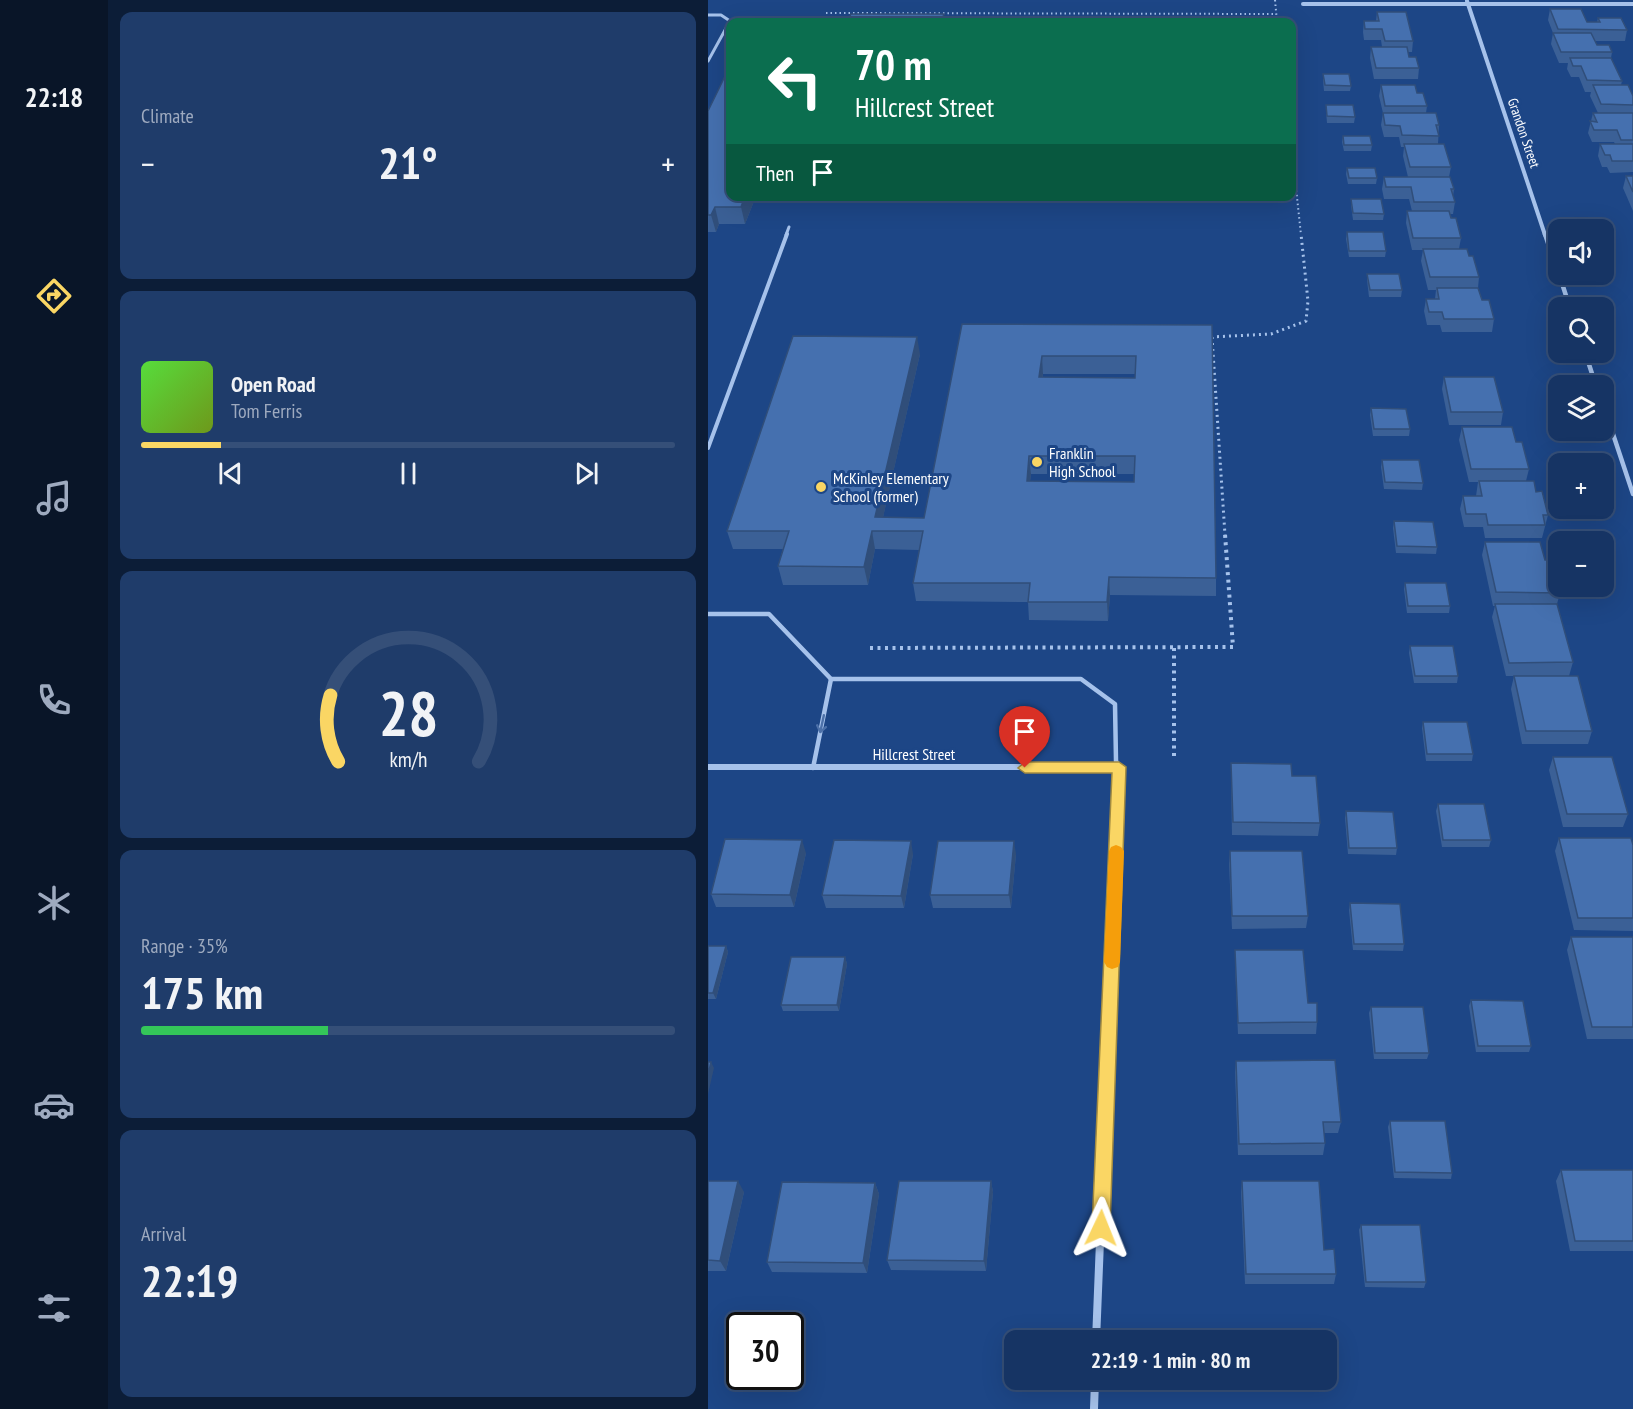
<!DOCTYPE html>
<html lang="en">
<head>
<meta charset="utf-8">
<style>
	:root { --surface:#163464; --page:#1f3c6a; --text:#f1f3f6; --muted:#9eaabf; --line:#354f78; --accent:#fad664 }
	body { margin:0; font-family:"PT Sans Narrow",sans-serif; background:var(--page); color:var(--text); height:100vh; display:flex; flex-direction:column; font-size:22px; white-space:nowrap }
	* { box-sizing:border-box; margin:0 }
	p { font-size:20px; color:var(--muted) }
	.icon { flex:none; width:33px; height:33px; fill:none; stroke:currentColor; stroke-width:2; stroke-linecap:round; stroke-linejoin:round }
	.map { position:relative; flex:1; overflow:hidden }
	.drawer { display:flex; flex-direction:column; gap:12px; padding:12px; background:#0c1d37; width:600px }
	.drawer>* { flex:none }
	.guide { position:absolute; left:18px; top:18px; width:570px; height:183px; border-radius:12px; box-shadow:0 6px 24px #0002,0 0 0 2px var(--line); background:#0b6e4f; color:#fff; overflow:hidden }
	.fabs { position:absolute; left:840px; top:219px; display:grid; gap:12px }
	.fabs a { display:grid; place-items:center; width:66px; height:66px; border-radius:12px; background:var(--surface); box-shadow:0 6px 24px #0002,0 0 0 2px var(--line); font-size:30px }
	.speed { position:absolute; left:18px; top:1312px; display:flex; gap:12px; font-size:30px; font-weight:700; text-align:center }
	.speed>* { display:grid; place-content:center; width:78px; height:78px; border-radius:50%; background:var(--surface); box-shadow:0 6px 24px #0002,0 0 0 2px var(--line); line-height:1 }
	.speed .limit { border:3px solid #111; border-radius:9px; background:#fff; color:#111 }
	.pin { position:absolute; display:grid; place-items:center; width:51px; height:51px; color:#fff; margin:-62px -26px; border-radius:50% 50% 50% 0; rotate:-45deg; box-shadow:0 0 6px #0007 }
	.pin .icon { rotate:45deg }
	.me { position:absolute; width:66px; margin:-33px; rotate:2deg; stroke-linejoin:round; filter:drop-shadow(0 0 4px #0008) }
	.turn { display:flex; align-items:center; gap:21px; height:126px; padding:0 30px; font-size:27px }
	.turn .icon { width:78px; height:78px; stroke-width:2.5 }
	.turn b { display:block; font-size:42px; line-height:51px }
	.then { display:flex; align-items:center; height:57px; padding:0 30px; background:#0003; gap:12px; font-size:22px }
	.big { font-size:45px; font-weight:700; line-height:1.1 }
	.drawer .widget { flex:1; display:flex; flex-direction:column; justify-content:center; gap:9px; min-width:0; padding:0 21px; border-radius:12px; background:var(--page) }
	.drawer .dial { align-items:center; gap:0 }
	.dial svg { height:156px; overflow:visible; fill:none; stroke:var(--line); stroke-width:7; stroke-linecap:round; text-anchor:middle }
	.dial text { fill:var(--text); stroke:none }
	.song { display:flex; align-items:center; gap:18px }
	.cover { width:72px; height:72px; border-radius:9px; background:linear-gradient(135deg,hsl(110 70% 55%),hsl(80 70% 35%)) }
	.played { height:6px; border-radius:3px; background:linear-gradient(90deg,var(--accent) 15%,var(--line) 15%) }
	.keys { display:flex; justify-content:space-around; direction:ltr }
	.heat { display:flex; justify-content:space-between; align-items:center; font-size:33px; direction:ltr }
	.charge { height:9px; border-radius:4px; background:linear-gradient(90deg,#34c759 35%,var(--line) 0) }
	.trip { position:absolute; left:296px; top:1330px; width:333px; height:60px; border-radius:12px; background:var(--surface); box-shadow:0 6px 24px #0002,0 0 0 2px var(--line); font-weight:700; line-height:60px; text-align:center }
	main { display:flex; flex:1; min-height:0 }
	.dock { display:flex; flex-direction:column; width:108px; justify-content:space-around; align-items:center; background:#091528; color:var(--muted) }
	.dock .icon { width:42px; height:42px }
	.dock .selected { color:var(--accent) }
	.dock b { font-size:27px; color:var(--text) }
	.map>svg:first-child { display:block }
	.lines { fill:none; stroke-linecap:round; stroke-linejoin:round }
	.path-far2 { stroke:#a6c2eb; stroke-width:2; stroke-dasharray:1.5 3; stroke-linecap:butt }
	.path-far1 { stroke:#a6c2eb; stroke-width:3; stroke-dasharray:2 4; stroke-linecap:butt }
	.path { stroke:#a6c2eb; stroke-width:4; stroke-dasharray:3 4.5; stroke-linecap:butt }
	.service-far2 { stroke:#a6c2eb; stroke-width:3 }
	.service-far1 { stroke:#a6c2eb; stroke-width:4 }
	.service { stroke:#a6c2eb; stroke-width:4.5 }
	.minor-far3 { stroke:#a6c2eb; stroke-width:4 }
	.minor-far2 { stroke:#a6c2eb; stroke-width:4.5 }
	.minor-far1 { stroke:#a6c2eb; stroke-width:6 }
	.minor { stroke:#a6c2eb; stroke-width:8 }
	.wall { fill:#3b6096; fill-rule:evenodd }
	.shaded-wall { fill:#304e7a }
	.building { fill:#4570af; stroke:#304e7a; stroke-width:1.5; fill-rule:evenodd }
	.oneway { stroke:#4d71a9 }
	.route { fill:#fad664; stroke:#a28b41; stroke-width:1.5 }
	.slow { fill:#f59e0b }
	.poi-dot { fill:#fad664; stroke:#1d4686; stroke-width:2 }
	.labels { text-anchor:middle; stroke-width:6; stroke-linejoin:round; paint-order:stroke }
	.far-street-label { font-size:14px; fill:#fff; stroke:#1d4686 }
	.poi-label { font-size:16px; fill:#fff; stroke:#1d4686; text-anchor:start }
	.street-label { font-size:16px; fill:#fff; stroke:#1d4686 }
</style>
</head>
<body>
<main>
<nav class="dock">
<b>22:18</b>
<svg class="icon selected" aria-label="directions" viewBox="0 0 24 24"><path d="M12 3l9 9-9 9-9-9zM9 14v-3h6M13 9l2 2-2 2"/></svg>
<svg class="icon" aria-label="music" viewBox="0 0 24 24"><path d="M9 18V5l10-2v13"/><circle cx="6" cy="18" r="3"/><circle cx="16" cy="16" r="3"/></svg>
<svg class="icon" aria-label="phone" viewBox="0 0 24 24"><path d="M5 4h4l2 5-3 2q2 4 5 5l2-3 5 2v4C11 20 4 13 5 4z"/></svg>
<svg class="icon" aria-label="climate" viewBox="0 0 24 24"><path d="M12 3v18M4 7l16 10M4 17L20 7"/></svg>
<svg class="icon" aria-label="car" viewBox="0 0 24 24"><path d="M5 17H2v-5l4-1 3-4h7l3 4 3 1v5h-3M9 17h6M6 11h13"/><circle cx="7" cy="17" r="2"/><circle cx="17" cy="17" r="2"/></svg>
<svg class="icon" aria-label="filters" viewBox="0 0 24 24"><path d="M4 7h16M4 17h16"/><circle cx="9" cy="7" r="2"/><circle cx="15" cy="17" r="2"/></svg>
</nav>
<section class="drawer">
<div class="widget"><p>Climate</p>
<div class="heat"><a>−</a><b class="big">21°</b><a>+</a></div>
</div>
<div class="widget">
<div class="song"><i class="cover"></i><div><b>Open Road</b><p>Tom Ferris</p></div></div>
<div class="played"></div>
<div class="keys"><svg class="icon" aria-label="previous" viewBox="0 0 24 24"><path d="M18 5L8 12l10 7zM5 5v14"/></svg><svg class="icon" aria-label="pause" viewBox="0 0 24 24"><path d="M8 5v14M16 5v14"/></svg><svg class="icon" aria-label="next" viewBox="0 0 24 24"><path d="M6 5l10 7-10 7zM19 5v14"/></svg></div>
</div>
<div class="widget dial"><svg viewBox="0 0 100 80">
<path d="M14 69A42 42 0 1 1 86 69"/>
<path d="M14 69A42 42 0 0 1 10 35" stroke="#fad664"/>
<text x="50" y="56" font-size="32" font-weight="700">28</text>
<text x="50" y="72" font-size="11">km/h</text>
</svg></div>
<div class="widget"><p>Range · 35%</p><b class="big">175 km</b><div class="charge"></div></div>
<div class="widget"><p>Arrival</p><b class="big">22:19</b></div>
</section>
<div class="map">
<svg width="925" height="1409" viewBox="0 0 925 1409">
	<rect width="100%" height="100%" fill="#1d4686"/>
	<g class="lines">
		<g class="path-far2">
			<path d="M567,0l2,22"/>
			<path d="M118,13l450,1"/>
			<path d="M584,150l9,85"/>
		</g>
		<g class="path-far1">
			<path d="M503,337l60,-3 35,-13 2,-20 -7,-67"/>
			<path d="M504,337l13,198"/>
		</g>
		<g class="path">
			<path d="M162,648l363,-1 -8,-113"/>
			<path d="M466,648v108"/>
		</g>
		<g class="service-far2">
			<path d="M0,15h13l9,6 -22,40"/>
			<path d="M78,235l3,-8"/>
		</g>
		<path class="service-far1" d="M0,448l79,-214"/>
		<g class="service">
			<path d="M0,614h61l62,65h250l34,25 1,57 3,6"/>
			<path d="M105,768l18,-89"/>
		</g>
		<g class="minor-far3">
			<path d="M759,1l78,234"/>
			<path d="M595,4h330"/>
		</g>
		<g class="minor-far2">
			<path d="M837,234l13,39"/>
			<path d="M851,274l11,34"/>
			<path d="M877,352l11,34"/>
			<path d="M896,407l29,87"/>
		</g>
		<path class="minor-far1" d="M0,767h411l-6,152"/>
		<g class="minor">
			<path d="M388,1341l17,-424"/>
			<path d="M386,1409l1,-29"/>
		</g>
	</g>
	<g class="wall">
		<path d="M842,9l37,13h10l1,-4 29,12 -2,11h-30l2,4 15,7 -1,6 11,23 -1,4 12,11v76l-23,1 -3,-6h-5l-4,-11 2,-12h15l-1,-2h-22l-4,-9 5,-20h5l-8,-17 1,-4h-6l-6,-15h-8l-4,-8 1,-6h-9l-8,-19 2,-11 -5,-13z"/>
		<path d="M669,12l36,29 -1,11h-4l1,5 10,11 -1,11h-44l-4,-21 1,-11h11l-1,-7h-17l-1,-8 1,-11h12z"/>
		<path d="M615,74l28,12 -1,5h-26l-1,-11z"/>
		<path d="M673,85l36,8 10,13 -1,7 13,12 -1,19 13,23 -2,10 5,12 -1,7 2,6 -2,12h-3l11,24 -2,11 10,7 10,21 -1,11 4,12 12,19 -2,13h-50l-2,-7h-13l-3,-14 2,-12h9l1,-9h-8l-7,-29 2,-11h-11l-6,-27 1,-12h5l-3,-12h-25l-2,-10 2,-12h24l-5,-21 1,-9h-3l-2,-10h-15l-3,-12 2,-12 -4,-17z"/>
		<path d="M618,105l29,12 -1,6h-27l-1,-12z"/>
		<path d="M0,111l22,85h26l-11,28h-26l-3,8h-8z"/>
		<path d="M635,136l29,9 -1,6h-27l-2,-9z"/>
		<path d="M639,168l30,10 -1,6h-28l-2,-10z"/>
		<path d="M918,176h7v35l-10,-23z"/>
		<path d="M643,199l33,15 -1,6h-30l-2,-15z"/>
		<path d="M639,232l39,19 -1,6h-36l-3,-18z"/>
		<path d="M659,274l35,16 -1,7h-32l-2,-17z"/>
		<path d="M254,324l250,1 4,253v18l-106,-1 -2,26 -79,-1 -1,-18 -112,-1 -3,-18 6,-33 -44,-1 -7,36h-85l-5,-19 5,-17h-50l-6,-18 193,-177 -37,163 41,1zM335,374h92v4l-92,-1zM323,474h104l-1,8 -104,-1z"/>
		<path d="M736,377l59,35 -2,13h-52l-7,-36z"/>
		<path d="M663,408l39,21 -1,7h-36l-3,-21z"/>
		<path d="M754,427l54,15 13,27 -3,12 10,11 12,23 -6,23h-57l-2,-11h-19l-4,-18 3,-13h13l2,-14h-9l-10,-42z"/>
		<path d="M674,460l41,23 -1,7 -38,-1 -3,-22z"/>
		<path d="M686,521l43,26 -1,7 -40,-1 -3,-25z"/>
		<path d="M777,542l60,18 15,33 -3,11 16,58 -4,14h-63l-14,-59 3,-11h-2l-11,-51z"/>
		<path d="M697,583l45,23 -1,7h-42l-3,-24z"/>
		<path d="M702,646l48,30 -1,7h-43l-5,-30z"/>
		<path d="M806,676l78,55 -4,13h-66l-11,-55z"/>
		<path d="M715,722l50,32 -1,7h-46l-4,-33z"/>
		<path d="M845,757l75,57 -5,13h-60l-14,-57z"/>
		<path d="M523,763l61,13 28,47 -2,13 -86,-1 -1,-59z"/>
		<path d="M730,804l53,36 -2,7h-47l-6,-36z"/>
		<path d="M638,811l51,37 -1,7 -48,-1 -3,-36z"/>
		<path d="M851,838l74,7v86l-59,-1 -19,-79z"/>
		<path d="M522,851l78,65 -2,12 -74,1 -3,-65z"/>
		<path d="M98,853l-12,54h-78l-5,-13z"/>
		<path d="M205,854l-9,54h-78l-4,-13z"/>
		<path d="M308,854l-5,54h-78l-3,-13z"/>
		<path d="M642,903l54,41 -1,7 -50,-1 -4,-40z"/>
		<path d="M863,937h62v102h-46l-20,-89z"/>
		<path d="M0,946h18l2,6 -12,47h-8z"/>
		<path d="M527,950l73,53 9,19 -1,12h-78l-3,-71z"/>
		<path d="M137,957l2,7 -8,47h-56l-2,-6z"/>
		<path d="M763,1000l60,46 -2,6h-53l-7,-46z"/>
		<path d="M663,1007l58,46 -2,6h-53l-5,-46z"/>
		<path d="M528,1061l105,61 -3,11h-14l1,10 -2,12h-85l-3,-83z"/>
		<path d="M682,1121l62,52 -1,6 -57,-1 -6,-51z"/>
		<path d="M853,1170h72v81h-63l-14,-70z"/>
		<path d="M0,1181l36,11 -18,79h-18z"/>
		<path d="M283,1181l2,11 -7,79 -95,-1 -4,-10z"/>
		<path d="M534,1181l82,69 12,24 -2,10h-89l-4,-92z"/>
		<path d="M167,1183l4,11 -12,79 -95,-1 -5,-10z"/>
		<path d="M653,1225l65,57 -2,6 -59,-1 -6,-57z"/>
	</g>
	<g class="shaded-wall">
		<path d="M37,196h11l-11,28 -4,-17z"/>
		<path d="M7,207l4,17 -3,8 -5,-17z"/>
		<path d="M209,337l3,17 -40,177 -5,-14z"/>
		<path d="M334,356l1,18 -2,21 -2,-18z"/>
		<path d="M321,456l2,18 -3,26 -1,-19z"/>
		<path d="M164,531l3,18 -7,36 -4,-18z"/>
		<path d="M401,577l1,18 -2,26 -1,-19z"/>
		<path d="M94,840l4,13 -12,54 -4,-12z"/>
		<path d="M203,841l2,13 -9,54 -3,-12z"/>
		<path d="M306,841l2,13 -5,54 -2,-13z"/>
		<path d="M18,946l2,6 -12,47 -3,-6z"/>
		<path d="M137,957l2,7 -8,47 -2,-6z"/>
		<path d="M3,1062l3,6 -6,26v-19z"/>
		<path d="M30,1181l6,11 -18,79 -6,-10z"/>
		<path d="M283,1181l2,11 -7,79 -2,-10z"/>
		<path d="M167,1183l4,11 -12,79 -4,-10z"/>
	</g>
	<g class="building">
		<path d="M842,9h31l6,13h13l-2,-4h23l6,12 -69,-1z"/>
		<path d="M669,12h29l7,29h-28l-3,-12h-17l-1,-8h15z"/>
		<path d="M143,14h93l-3,8h-188l1,-2h94z"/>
		<path d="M845,33h38l6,12h12l3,7h-51z"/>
		<path d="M663,47h36l2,10h7l3,11h-43z"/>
		<path d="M862,58h41l11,23 -35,-1 -6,-14h-8z"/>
		<path d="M22,66v130h15l-4,11h-26l-4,8h-3v-104z"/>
		<path d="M615,74h26l2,12 -26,-1z"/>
		<path d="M673,85h34l2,8h6l4,13h-42z"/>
		<path d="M885,85h35l5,11v9l-32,-1z"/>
		<path d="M618,105h27l2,12 -28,-1z"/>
		<path d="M675,113h53l3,12h-3l3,11 -37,-1 -2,-9 -15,-1z"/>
		<path d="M885,113h40v27h-12l-4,-10h-23l-4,-9 7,1z"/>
		<path d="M635,136h27l2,9h-28z"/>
		<path d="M696,144h40l7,23h-41z"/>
		<path d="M892,144h33v17h-21l-2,-6h-5z"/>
		<path d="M639,168h28l2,10h-28z"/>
		<path d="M918,176h7v16z"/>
		<path d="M676,177h66l4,12h-3l4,13h-41l-3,-15h-25z"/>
		<path d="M643,199h30l3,15 -31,-1z"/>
		<path d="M699,211h42l2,7h5l5,20h-48z"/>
		<path d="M639,232h36l3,19h-37z"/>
		<path d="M715,249h44l2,7h4l6,21h-49z"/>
		<path d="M659,274h32l3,16h-32z"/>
		<path d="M729,288h41l4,12h7l5,19h-50l-2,-7h-13l-3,-13h13z"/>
		<path d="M254,324l250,1 4,253 -107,-1 -2,25h-79l2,-19h-117l10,-52h-51l-8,36 -86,-1 11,-35h-62l66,-195 124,1 -42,180 49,1zM334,356h94l-1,22 -96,-1zM321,456h106l-1,26 -107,-1z"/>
		<path d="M736,377h50l9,35h-52z"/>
		<path d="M663,408l35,1 4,20h-36z"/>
		<path d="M754,427h50l4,15h6l7,27h-58z"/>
		<path d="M674,460h37l4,23 -38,-1z"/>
		<path d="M771,481h55l2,11 6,-1 6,24h-5l2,10h-57l-2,-11h-20l-3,-18h19z"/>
		<path d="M686,521l39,1 4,25 -40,-1z"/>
		<path d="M777,542h55l5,18h6l9,33 -64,-1z"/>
		<path d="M697,583h41l4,23h-42z"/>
		<path d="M787,604h62l16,58 -64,1z"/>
		<path d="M702,646h43l5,30h-43z"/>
		<path d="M806,676h64l14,55h-66z"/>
		<path d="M715,722h44l6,32h-46z"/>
		<path d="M845,757h59l16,57h-61z"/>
		<path d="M523,763l60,1 1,12h24l4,47 -87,-1z"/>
		<path d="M730,804h46l7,36h-48z"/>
		<path d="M638,811l47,1 4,36h-48z"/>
		<path d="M851,838h72l2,7v73h-55z"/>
		<path d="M17,839l77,1 -12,55 -79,-1z"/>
		<path d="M126,840l77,1 -10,55 -79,-1z"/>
		<path d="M230,841h76l-5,54h-79z"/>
		<path d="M522,851h72l6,65h-76z"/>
		<path d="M642,903l50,1 4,40h-50z"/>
		<path d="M863,937h62v90h-41z"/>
		<path d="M0,946h18l-13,47h-5z"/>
		<path d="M527,950h68l5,53h9v19l-79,1z"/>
		<path d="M83,957h54l-8,48h-56z"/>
		<path d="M763,1000l52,1 8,45h-53z"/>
		<path d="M663,1007h52l6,46h-54z"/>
		<path d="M627,1060l6,62h-18l2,21 -86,1 -3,-83z"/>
		<path d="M0,1062h3l-3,13z"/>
		<path d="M682,1121h55l7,52 -57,-1z"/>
		<path d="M853,1170h72v71h-58z"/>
		<path d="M0,1181h30l-18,80 -12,-1z"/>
		<path d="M191,1181h92l-7,80 -97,-1z"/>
		<path d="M534,1181h77l5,69 10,-1 2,25h-90z"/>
		<path d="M74,1182l93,1 -12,80 -96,-1z"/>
		<path d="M653,1225h59l6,57h-60z"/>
	</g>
	<defs><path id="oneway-shaft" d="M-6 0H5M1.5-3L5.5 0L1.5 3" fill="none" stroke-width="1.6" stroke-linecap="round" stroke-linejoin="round" transform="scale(1.5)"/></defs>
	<use class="oneway" href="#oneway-shaft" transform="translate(114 724) rotate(102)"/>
	<path class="route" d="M317,762h94l7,5 -16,461 -2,6 -7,3 -6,-3 -3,-6 20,-455h-87l-7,-5z"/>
	<path class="slow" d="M408,845l5,2 3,4 -4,111 -2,5 -6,2 -5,-2 -3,-5 5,-111 2,-4z"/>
	<g class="poi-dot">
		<circle cx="329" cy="462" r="6"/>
		<circle cx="113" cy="487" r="6"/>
	</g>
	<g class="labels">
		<g class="far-street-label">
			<text transform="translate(816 133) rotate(71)" y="5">Grandon Street</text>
		</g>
		<g class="poi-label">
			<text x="341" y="459">Franklin<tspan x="341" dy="18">High School</tspan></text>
			<text x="125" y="484">McKinley Elementary<tspan x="125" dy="18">School (former)</tspan></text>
		</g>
		<g class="street-label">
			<text x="206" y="760">Hillcrest Street</text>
		</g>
	</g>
</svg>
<div class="fabs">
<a><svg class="icon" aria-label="sound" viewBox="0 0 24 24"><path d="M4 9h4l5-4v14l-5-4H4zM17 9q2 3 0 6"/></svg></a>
<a><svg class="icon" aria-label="search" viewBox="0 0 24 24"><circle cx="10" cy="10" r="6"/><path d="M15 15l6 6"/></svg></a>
<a><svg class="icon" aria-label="layers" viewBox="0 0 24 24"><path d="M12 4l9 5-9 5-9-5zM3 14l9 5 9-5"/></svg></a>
<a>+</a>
<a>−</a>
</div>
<div class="speed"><div class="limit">30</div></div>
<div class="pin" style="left:317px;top:768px;background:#d93025"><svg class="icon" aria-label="arrive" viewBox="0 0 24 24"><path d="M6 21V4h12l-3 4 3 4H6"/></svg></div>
<svg class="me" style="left:393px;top:1228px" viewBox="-20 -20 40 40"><path d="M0-17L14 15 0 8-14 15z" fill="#fad664" stroke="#fff" stroke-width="4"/></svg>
<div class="trip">22:19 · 1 min · 80 m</div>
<div class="guide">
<div class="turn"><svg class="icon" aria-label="left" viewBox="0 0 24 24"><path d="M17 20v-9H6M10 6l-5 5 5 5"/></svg><div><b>70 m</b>Hillcrest Street</div></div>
<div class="then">Then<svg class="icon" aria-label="arrive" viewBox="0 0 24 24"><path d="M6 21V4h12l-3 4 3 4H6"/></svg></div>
</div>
</div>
</main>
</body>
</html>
